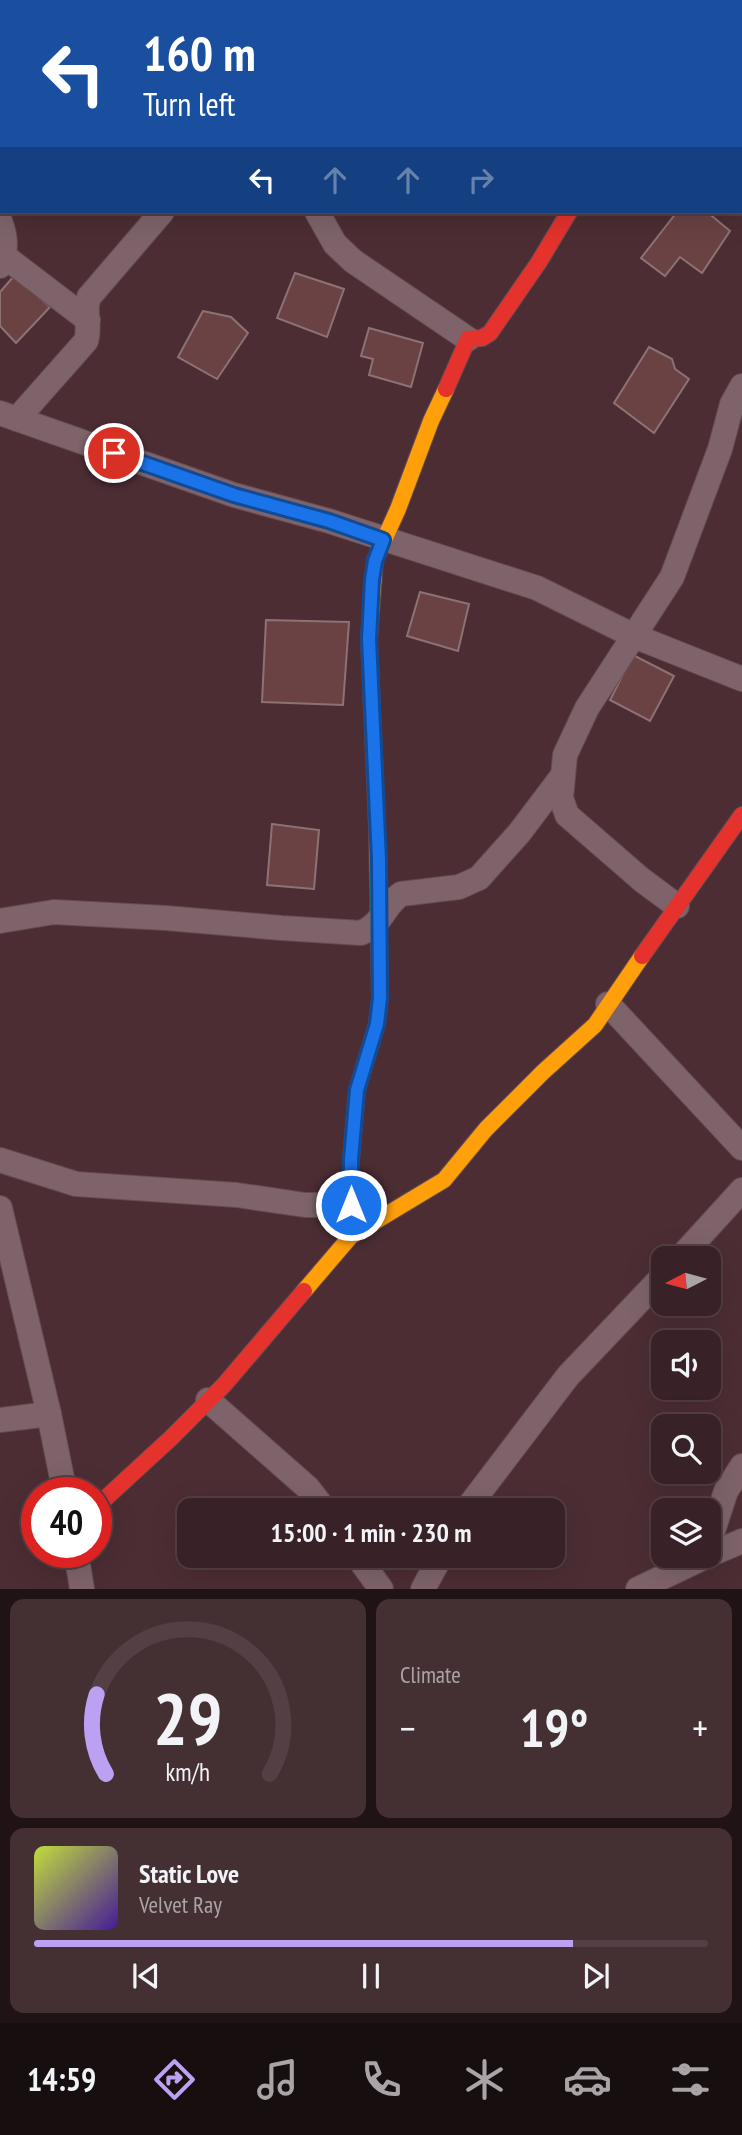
<!DOCTYPE html>
<html lang="en">
<head>
<meta charset="utf-8">
<style>
	:root { --surface:#392227; --page:#442f33; --text:#f1f3f6; --muted:#aba4a7; --line:#533f44; --accent:#bca0f2 }
	body { margin:0; font-family:"PT Sans Narrow",sans-serif; background:var(--page); color:var(--text); height:100vh; display:flex; flex-direction:column; font-size:26px; white-space:nowrap }
	* { box-sizing:border-box; margin:0 }
	p { font-size:23px; color:var(--muted) }
	.icon { flex:none; width:38px; height:38px; fill:none; stroke:currentColor; stroke-width:2; stroke-linecap:round; stroke-linejoin:round }
	.map { position:relative; height:1589px; overflow:hidden }
	.panel { display:flex; flex-direction:column; gap:10px; padding:10px; background:#1f1315; flex:1 }
	.panel>* { flex:none }
	.banner { position:absolute; left:0px; top:0px; width:742px; height:214px; box-shadow:0 7px 28px #0002,0 0 0 2px var(--line); background:#1a4fa0; color:#fff; overflow:hidden }
	.needle { width:46px; rotate:264deg }
	.buttons { position:absolute; left:651px; top:1246px; display:grid; gap:14px }
	.buttons a { display:grid; place-items:center; width:70px; height:70px; border-radius:14px; background:var(--surface); box-shadow:0 7px 28px #0002,0 0 0 2px var(--line); font-size:35px }
	.speed { position:absolute; left:21px; top:1477px; display:flex; gap:14px; font-size:35px; font-weight:700; text-align:center }
	.speed>* { display:grid; place-content:center; width:91px; height:91px; border-radius:50%; background:var(--surface); box-shadow:0 7px 28px #0002,0 0 0 2px var(--line); line-height:1 }
	.speed .limit { border:10px solid #d22; background:#fff; color:#111 }
	.pin { position:absolute; display:grid; place-items:center; width:60px; height:60px; color:#fff; margin:-30px; border:4px solid #fff; border-radius:50%; box-shadow:0 2px 7px #0007 }
	.me { position:absolute; width:77px; margin:-38px; rotate:0deg; stroke-linejoin:round; filter:drop-shadow(0 0 5px #0008) }
	.turn { display:flex; align-items:center; gap:24px; height:147px; padding:0 28px; font-size:32px }
	.turn .icon { width:91px; height:91px; stroke-width:2.5 }
	.turn b { display:block; font-size:49px; line-height:60px }
	.lanes { display:flex; align-items:center; height:66px; padding:0 28px; background:#0003; justify-content:center; gap:35px; direction:ltr }
	.lanes .off { opacity:.35 }
	.big { font-size:52px; font-weight:600; line-height:1.1 }
	.panel .tile { flex:1; display:flex; flex-direction:column; justify-content:center; gap:10px; min-width:0; padding:0 24px; border-radius:14px; background:var(--page) }
	.panel .dial { align-items:center; gap:0 }
	.dial svg { height:182px; overflow:visible; fill:none; stroke:var(--line); stroke-width:7; stroke-linecap:round; text-anchor:middle }
	.dial text { fill:var(--text); stroke:none }
	.song { display:flex; align-items:center; gap:21px }
	.cover { width:84px; height:84px; border-radius:10px; background:linear-gradient(135deg,hsl(70 70% 55%),hsl(260 70% 35%)) }
	.played { height:7px; border-radius:4px; background:linear-gradient(90deg,var(--accent) 80%,var(--line) 80%) }
	.keys { display:flex; justify-content:space-around; direction:ltr }
	.heat { display:flex; justify-content:space-between; align-items:center; font-size:38px; direction:ltr }
	.panel .tiles { flex:1; display:grid; gap:10px; grid-template-columns:1fr 1fr }
	.tile:last-child { grid-column:span 2 }
	.trip { position:absolute; left:177px; top:1498px; width:388px; height:70px; border-radius:14px; background:var(--surface); box-shadow:0 7px 28px #0002,0 0 0 2px var(--line); font-weight:600; line-height:70px; text-align:center }
	.tabs { display:flex; height:112px; justify-content:space-around; align-items:center; background:#170e10; color:var(--muted) }
	.tabs .icon { width:49px; height:49px }
	.tabs .current { color:var(--accent) }
	.tabs b { font-size:32px; color:var(--text) }
	.map>svg:first-child { display:block }
	.building { fill:#6a4243; stroke:#8d7274; stroke-width:2 }
	.lines { fill:none; stroke-linecap:round; stroke-linejoin:round }
	.street-casing { stroke:#644b51; stroke-width:26 }
	.fast-casing { stroke:#644b51; stroke-width:18 }
	.slow-casing { stroke:#644b51; stroke-width:18 }
	.jam-casing { stroke:#644b51; stroke-width:18 }
	.street { stroke:#7e646a; stroke-width:24 }
	.fast { stroke:#30b455; stroke-width:16 }
	.slow { stroke:#ff9f0a; stroke-width:16 }
	.jam { stroke:#e5322d; stroke-width:16 }
	.route-casing { stroke:#114b97; stroke-width:18 }
	.route { stroke:#1a73e8; stroke-width:12 }
</style>
</head>
<body>
<div class="map">
<svg width="742" height="1589" viewBox="0 0 742 1589">
	<rect width="100%" height="100%" fill="#4c2d34"/>
	<g class="building">
		<path d="M677,212h30l23,19 -28,42 -22,-16 -15,19 -24,-18z"/>
		<path d="M295,273l49,16 -17,48 -50,-19z"/>
		<path d="M14,276l36,31 -34,36 -16,-17v-34z"/>
		<path d="M203,311l28,6 17,16 -31,46 -39,-22z"/>
		<path d="M369,328l54,15 -12,44 -42,-12 4,-16 -12,-3z"/>
		<path d="M649,347l23,12 3,10 14,10 -35,54 -40,-30z"/>
		<path d="M420,592l49,12 -11,47 -51,-15z"/>
		<path d="M266,620l83,2 -6,83 -81,-3z"/>
		<path d="M633,655l41,21 -24,45 -40,-21z"/>
		<path d="M272,824l47,6 -5,59 -47,-4z"/>
	</g>
	<g class="lines">
		<g class="street-casing">
			<g id="street">
				<path d="M665,2v-2"/>
				<path d="M0,18h2"/>
				<path d="M317,212l18,32 18,17 115,78"/>
				<path d="M0,221c6,15 7,30 0,45"/>
				<path d="M4,256l84,64"/>
				<path d="M0,413l234,82 95,26 208,67 97,48 108,43"/>
				<path d="M17,419l69,-78c5,-15 -3,-30 3,-44l73,-85"/>
				<path d="M677,906l-35,-26 -75,-65 -6,-17 4,-43 22,-47 85,-131 48,-128 12,-45 10,-18"/>
				<path d="M0,921l54,-9 112,6 116,10 79,5c23,-10 22,-27 40,-39l58,-7 20,-9 41,-46 43,-57"/>
				<path d="M608,1004l134,144"/>
				<path d="M0,1160l76,24 161,11 68,10h46"/>
				<path d="M0,1208l49,206 16,79"/>
				<path d="M680,1258l62,-68"/>
				<path d="M208,1400l100,88 17,22"/>
				<path d="M0,1420l49,-6"/>
				<path d="M466,1510l102,-134 95,-100"/>
				<path d="M709,1543l17,-52 16,-25"/>
				<path d="M76,1552l6,37"/>
				<path d="M709,1555l33,-14"/>
				<path d="M357,1556l24,33"/>
				<path d="M423,1589l18,-33"/>
				<path d="M638,1589l69,-33"/>
			</g>
		</g>
		<g class="fast-casing">
			<path id="fast" d="M351,1236v-77l6,-69 20,-66 3,-26 -3,-172"/>
		</g>
		<g class="slow-casing">
			<g id="slow">
				<path d="M377,826l-8,-187 6,-79 23,-51 33,-88 15,-32"/>
				<path d="M304,1291l47,-55 93,-56 42,-51 57,-57 52,-47 47,-69"/>
			</g>
		</g>
		<g class="jam-casing">
			<g id="jam">
				<path d="M446,389l22,-50 14,-1 8,-5 49,-71 30,-50"/>
				<path d="M642,956l100,-141"/>
				<path d="M96,1507l75,-69 53,-53 80,-94"/>
			</g>
		</g>
		<use href="#street" class="street"/>
		<use href="#fast" class="fast"/>
		<use href="#slow" class="slow"/>
		<use href="#jam" class="jam"/>
	</g>
	<g class="lines">
		<g class="route-casing">
			<path id="route" d="M114,453l120,42 95,26 54,19 -8,21 -3,19 -3,59 10,221 1,138 -3,26 -20,66 -6,69v46"/>
		</g>
		<use href="#route" class="route"/>
	</g>
</svg>
<div class="buttons">
<a><svg class="needle" viewBox="-14 -14 28 28"><path d="M0-13l5 13h-10z" fill="#e53935"/><path d="M0 13l5-13h-10z" fill="#aba4a7"/></svg></a>
<a><svg class="icon" aria-label="sound" viewBox="0 0 24 24"><path d="M4 9h4l5-4v14l-5-4H4zM17 9q2 3 0 6"/></svg></a>
<a><svg class="icon" aria-label="search" viewBox="0 0 24 24"><circle cx="10" cy="10" r="6"/><path d="M15 15l6 6"/></svg></a>
<a><svg class="icon" aria-label="layers" viewBox="0 0 24 24"><path d="M12 4l9 5-9 5-9-5zM3 14l9 5 9-5"/></svg></a>
</div>
<div class="speed"><div class="limit">40</div></div>
<div class="pin" style="left:114px;top:453px;background:#d93025"><svg class="icon" aria-label="arrive" viewBox="0 0 24 24"><path d="M6 21V4h12l-3 4 3 4H6"/></svg></div>
<svg class="me" style="left:351px;top:1205px" viewBox="-20 -20 40 40"><circle r="17" fill="#1a73e8" stroke="#fff" stroke-width="3"/><path d="M0-11L8 9 0 5-8 9z" fill="#fff"/></svg>
<div class="trip">15:00 · 1 min · 230 m</div>
<div class="banner">
<div class="turn"><svg class="icon" aria-label="left" viewBox="0 0 24 24"><path d="M17 20v-9H6M10 6l-5 5 5 5"/></svg><div><b>160 m</b>Turn left</div></div>
<div class="lanes"><svg class="icon" aria-label="left" viewBox="0 0 24 24"><path d="M17 20v-9H6M10 6l-5 5 5 5"/></svg><svg class="icon off" aria-label="ahead" viewBox="0 0 24 24"><path d="M12 20V5M6 11l6-6 6 6"/></svg><svg class="icon off" aria-label="ahead" viewBox="0 0 24 24"><path d="M12 20V5M6 11l6-6 6 6"/></svg><svg class="icon off" aria-label="right" viewBox="0 0 24 24"><path d="M7 20v-9h11M14 6l5 5-5 5"/></svg></div>
</div>
</div>
<section class="panel">
<div class="tiles">
<div class="tile dial"><svg viewBox="0 0 100 80">
<path d="M14 69A42 42 0 1 1 86 69"/>
<path d="M14 69A42 42 0 0 1 10 34" stroke="#bca0f2"/>
<text x="50" y="56" font-size="32" font-weight="700">29</text>
<text x="50" y="72" font-size="11">km/h</text>
</svg></div>
<div class="tile"><p>Climate</p>
<div class="heat"><a>−</a><b class="big">19°</b><a>+</a></div>
</div>
<div class="tile">
<div class="song"><i class="cover"></i><div><b>Static Love</b><p>Velvet Ray</p></div></div>
<div class="played"></div>
<div class="keys"><svg class="icon" aria-label="previous" viewBox="0 0 24 24"><path d="M18 5L8 12l10 7zM5 5v14"/></svg><svg class="icon" aria-label="pause" viewBox="0 0 24 24"><path d="M8 5v14M16 5v14"/></svg><svg class="icon" aria-label="next" viewBox="0 0 24 24"><path d="M6 5l10 7-10 7zM19 5v14"/></svg></div>
</div>
</div>
</section>
<nav class="tabs">
<b>14:59</b>
<svg class="icon current" aria-label="directions" viewBox="0 0 24 24"><path d="M12 3l9 9-9 9-9-9zM9 14v-3h6M13 9l2 2-2 2"/></svg>
<svg class="icon" aria-label="music" viewBox="0 0 24 24"><path d="M9 18V5l10-2v13"/><circle cx="6" cy="18" r="3"/><circle cx="16" cy="16" r="3"/></svg>
<svg class="icon" aria-label="phone" viewBox="0 0 24 24"><path d="M5 4h4l2 5-3 2q2 4 5 5l2-3 5 2v4C11 20 4 13 5 4z"/></svg>
<svg class="icon" aria-label="climate" viewBox="0 0 24 24"><path d="M12 3v18M4 7l16 10M4 17L20 7"/></svg>
<svg class="icon" aria-label="car" viewBox="0 0 24 24"><path d="M5 17H2v-5l4-1 3-4h7l3 4 3 1v5h-3M9 17h6M6 11h13"/><circle cx="7" cy="17" r="2"/><circle cx="17" cy="17" r="2"/></svg>
<svg class="icon" aria-label="filters" viewBox="0 0 24 24"><path d="M4 7h16M4 17h16"/><circle cx="9" cy="7" r="2"/><circle cx="15" cy="17" r="2"/></svg>
</nav>
</body>
</html>
